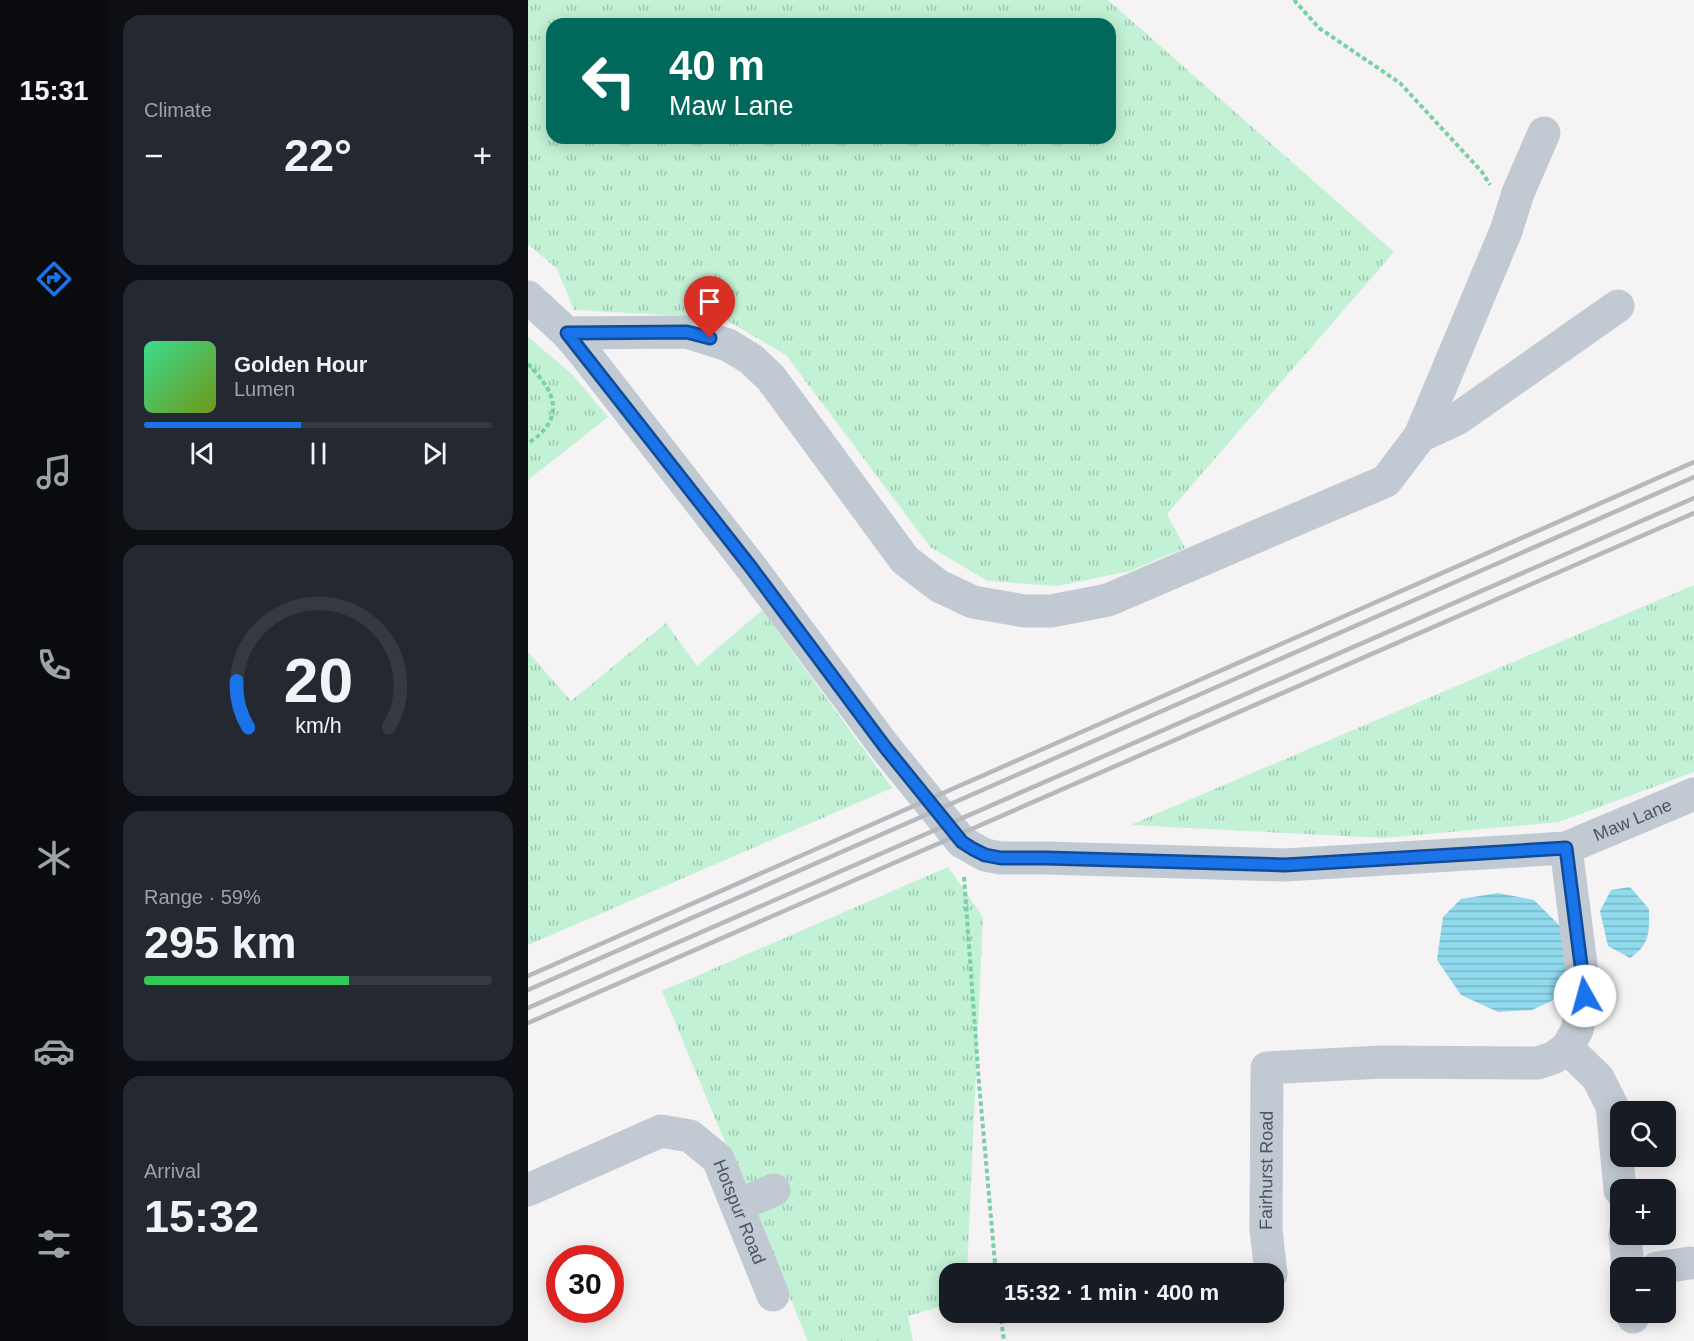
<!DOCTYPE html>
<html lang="en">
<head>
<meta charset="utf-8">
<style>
	:root { --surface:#171b24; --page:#242831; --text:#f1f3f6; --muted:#9ea1a6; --line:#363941; --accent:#1a73e8 }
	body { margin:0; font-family:Helvetica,sans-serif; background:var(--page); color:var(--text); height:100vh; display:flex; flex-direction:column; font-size:22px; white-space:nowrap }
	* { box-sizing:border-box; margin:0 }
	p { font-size:20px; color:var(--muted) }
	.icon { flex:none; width:33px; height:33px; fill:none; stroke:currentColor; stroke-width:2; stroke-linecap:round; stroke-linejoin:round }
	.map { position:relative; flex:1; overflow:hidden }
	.panel { display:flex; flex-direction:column; gap:15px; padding:15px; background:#0d0f14; width:420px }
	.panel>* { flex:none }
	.banner { position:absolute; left:18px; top:18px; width:570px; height:126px; border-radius:18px; box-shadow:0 3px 15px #0003; background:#00695c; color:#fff; overflow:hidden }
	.tools { position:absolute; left:1082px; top:1101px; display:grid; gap:12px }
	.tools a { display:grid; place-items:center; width:66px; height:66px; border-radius:12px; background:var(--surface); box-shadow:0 3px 15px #0003; font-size:30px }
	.speed { position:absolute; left:18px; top:1245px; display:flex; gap:12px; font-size:30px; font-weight:700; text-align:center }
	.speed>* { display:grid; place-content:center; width:78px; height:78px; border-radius:50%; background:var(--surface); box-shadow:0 3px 15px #0003; line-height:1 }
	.speed .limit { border:9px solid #d22; background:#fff; color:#111 }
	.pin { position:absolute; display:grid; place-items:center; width:51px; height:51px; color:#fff; margin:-62px -26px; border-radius:50% 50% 50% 0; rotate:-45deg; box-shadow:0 0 6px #0007 }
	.pin .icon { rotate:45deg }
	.me { position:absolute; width:66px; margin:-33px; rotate:353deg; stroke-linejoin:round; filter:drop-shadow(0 0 4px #0008) }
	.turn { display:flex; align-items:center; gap:21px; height:126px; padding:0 24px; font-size:27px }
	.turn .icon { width:78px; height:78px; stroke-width:2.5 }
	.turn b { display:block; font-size:42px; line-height:51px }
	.big { font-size:45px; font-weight:600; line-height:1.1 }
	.panel .card { flex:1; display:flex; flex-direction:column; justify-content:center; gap:9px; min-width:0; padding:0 21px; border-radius:18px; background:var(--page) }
	.panel .dial { align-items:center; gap:0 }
	.dial svg { height:156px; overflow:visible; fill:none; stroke:var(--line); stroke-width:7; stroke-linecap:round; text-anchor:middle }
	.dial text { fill:var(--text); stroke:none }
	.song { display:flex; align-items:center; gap:18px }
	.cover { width:72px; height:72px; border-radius:9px; background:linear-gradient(135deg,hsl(150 70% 55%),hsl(80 70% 35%)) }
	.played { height:6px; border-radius:3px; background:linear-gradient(90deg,var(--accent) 45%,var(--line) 45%) }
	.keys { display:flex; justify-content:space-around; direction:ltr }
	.heat { display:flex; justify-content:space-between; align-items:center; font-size:33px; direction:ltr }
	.charge { height:9px; border-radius:4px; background:linear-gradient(90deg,#34c759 59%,var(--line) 0) }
	.trip { position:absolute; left:411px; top:1263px; width:345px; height:60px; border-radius:18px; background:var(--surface); box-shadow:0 3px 15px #0003; font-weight:600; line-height:60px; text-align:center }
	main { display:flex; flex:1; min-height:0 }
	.tab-bar { display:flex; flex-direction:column; width:108px; justify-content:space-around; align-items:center; background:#090b0e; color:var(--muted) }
	.tab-bar .icon { width:42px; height:42px }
	.tab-bar .active { color:var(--accent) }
	.tab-bar b { font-size:27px; color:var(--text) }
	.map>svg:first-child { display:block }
	.grass { fill:url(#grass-tufts); fill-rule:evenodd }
	.water { fill:url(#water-rules) }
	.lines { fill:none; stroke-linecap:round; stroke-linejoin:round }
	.path { stroke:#7ad0a6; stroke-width:4; stroke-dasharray:4.5 3; stroke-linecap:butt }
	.minor { stroke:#c1cad2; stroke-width:33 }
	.rail { stroke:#b5b8bd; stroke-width:4.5 }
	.route-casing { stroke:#114b97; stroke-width:15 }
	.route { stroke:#1a73e8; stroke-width:10 }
	.labels { text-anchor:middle; stroke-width:6; stroke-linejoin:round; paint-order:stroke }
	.street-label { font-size:18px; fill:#4a5661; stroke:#fff }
</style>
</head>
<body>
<main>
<nav class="tab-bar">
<b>15:31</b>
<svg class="icon active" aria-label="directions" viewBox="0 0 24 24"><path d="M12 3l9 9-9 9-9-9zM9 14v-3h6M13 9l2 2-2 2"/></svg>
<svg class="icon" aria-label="music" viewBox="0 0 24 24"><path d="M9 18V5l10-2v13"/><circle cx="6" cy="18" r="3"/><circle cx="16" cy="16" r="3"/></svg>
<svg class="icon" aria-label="phone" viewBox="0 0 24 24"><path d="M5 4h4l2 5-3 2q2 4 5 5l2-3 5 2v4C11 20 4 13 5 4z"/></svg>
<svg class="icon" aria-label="climate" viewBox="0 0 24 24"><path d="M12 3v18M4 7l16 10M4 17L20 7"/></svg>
<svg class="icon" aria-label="car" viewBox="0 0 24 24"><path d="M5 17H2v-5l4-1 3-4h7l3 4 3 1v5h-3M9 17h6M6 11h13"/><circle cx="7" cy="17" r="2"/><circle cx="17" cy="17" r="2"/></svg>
<svg class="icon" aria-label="filters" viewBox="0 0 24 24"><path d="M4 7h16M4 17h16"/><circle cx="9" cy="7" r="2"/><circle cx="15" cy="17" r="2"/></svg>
</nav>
<section class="panel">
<div class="card"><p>Climate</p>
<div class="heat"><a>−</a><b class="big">22°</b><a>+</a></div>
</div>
<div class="card">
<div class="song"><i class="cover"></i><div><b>Golden Hour</b><p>Lumen</p></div></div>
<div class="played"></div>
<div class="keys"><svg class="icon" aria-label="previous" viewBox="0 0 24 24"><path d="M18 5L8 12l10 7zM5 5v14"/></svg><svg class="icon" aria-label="pause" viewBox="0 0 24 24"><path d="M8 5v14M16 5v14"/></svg><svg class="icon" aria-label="next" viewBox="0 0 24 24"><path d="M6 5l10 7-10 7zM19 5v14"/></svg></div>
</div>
<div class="card dial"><svg viewBox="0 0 100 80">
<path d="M14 69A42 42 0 1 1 86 69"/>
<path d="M14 69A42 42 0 0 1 8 45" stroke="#1a73e8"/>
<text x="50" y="56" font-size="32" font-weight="700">20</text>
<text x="50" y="72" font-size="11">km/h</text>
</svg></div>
<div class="card"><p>Range · 59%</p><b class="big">295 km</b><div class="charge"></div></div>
<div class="card"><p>Arrival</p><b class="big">15:32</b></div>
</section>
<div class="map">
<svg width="1166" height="1341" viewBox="0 0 1166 1341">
	<defs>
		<pattern id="grass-tufts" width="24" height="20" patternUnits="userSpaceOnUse" patternTransform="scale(1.5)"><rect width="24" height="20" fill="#c3f1d5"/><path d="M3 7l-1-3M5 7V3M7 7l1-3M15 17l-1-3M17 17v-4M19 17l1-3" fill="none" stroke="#a0c6b0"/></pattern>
		<pattern id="water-rules" width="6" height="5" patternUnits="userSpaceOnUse" patternTransform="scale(1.5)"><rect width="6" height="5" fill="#90daee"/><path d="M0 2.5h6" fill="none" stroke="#78b4c4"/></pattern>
	</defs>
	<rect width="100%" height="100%" fill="#f5f3f3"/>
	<g class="grass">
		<path d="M0,0h580l286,252 -227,262 18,34 -55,23 -73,15 -69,-5 -58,-34 -144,-192 -63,-37 -149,-8 -17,-41 -29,-25zM24,24h558v114h-558z"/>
		<path d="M0,337l44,37 36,43 -80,63z"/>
		<path d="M1166,585v187l-135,50 -175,16 -254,-13z"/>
		<path d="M234,610l130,178 -364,157v-293l43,49 95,-78 31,43z"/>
		<path d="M420,867l35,50 -16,356 -17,1 -1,30 -41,12 5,25h-105l-146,-350z"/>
	</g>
	<g class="water">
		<path d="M1102,887l19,22c0,22 2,35 -19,49l-22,-12 -8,-35 11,-21z"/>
		<path d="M970,893l36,7 28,28 14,32 -12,35 -32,15 -34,2 -37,-17 -24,-35 6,-43 18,-18z"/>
	</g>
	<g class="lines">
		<g class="path">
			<path d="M766,0l25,28 81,55 82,89 8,13"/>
			<path d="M0,364c17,18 38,42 15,67 -4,5 -10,9 -15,12"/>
			<path d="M436,877l15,206 17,191"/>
			<path d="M472,1312l4,29"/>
		</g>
		<g class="minor">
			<path id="s1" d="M0,297l39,36 21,25 162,208 135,181 77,95 23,13 16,3h45l239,7 281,-17 128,-54"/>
			<path d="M39,333l120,-1 41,13 23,14 20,19 134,182 34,26 34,16 52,9h26l57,-11 278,-119 34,-45 86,-205 12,-38 26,-60"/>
			<path d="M892,436l37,-17 161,-113"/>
			<path d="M1039,1048l31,30 14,28 8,84"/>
			<path id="s2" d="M0,1190l133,-59 29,5 28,23 55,136"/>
			<path d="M209,1206l37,-16"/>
			<path d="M1097,1234l3,34"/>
			<path d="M1129,1268l33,-5"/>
			<path id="s3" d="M743,1274l-5,-45 1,-161 115,-6 155,1 16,-5 14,-10 10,-18 8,-34 -19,-148"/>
			<path d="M1105,1312v5"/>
		</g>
		<g class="rail">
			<path d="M0,976l1166,-514"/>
			<path d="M0,990l1166,-513"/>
			<path d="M0,1008l1166,-510"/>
			<path d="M0,1023l1166,-510"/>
		</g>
	</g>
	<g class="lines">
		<g class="route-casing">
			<path id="route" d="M182,338l-23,-6 -120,1 183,233 135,181 77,95 11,7 12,6 16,3h45l239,7 281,-17 19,148"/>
		</g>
		<use href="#route" class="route"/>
	</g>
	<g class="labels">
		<g class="street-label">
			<text dy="6" stroke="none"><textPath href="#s1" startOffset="1378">Maw Lane</textPath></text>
			<text dy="6" stroke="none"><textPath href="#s3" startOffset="104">Fairhurst Road</textPath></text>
			<text dy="6" stroke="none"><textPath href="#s2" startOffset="268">Hotspur Road</textPath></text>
		</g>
	</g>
</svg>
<div class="tools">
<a><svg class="icon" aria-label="search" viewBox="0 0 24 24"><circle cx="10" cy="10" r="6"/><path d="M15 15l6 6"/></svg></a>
<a>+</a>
<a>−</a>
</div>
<div class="speed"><div class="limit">30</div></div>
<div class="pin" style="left:182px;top:338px;background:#d93025"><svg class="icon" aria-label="arrive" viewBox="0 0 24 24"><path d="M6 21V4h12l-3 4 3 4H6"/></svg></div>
<svg class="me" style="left:1057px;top:996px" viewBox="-20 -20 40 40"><circle r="19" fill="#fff"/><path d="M0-13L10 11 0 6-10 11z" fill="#1a73e8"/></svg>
<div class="trip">15:32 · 1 min · 400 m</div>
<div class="banner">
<div class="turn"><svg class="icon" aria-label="left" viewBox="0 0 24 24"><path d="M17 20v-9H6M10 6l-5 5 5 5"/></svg><div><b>40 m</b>Maw Lane</div></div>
</div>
</div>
</main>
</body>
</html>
